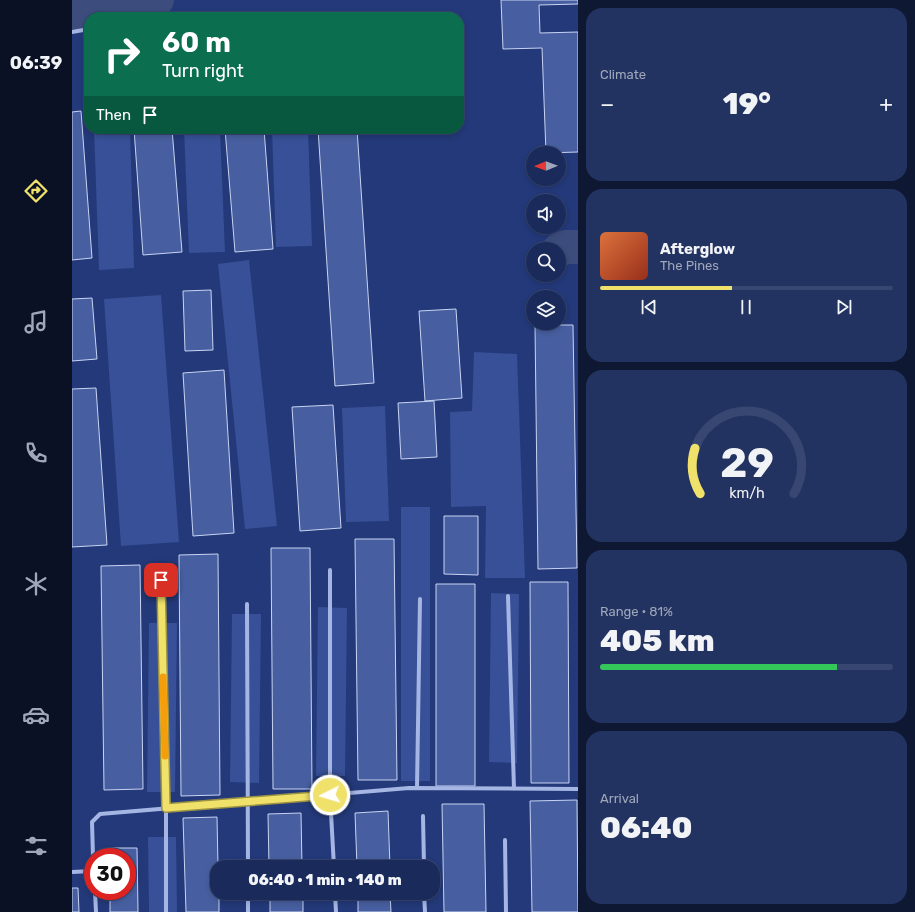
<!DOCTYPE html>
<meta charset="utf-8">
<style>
body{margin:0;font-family:Rubik,sans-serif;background:#233361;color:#f1f3f6;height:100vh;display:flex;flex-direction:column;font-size:15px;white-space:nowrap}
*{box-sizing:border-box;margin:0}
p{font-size:13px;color:#9fa7bb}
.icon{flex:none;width:22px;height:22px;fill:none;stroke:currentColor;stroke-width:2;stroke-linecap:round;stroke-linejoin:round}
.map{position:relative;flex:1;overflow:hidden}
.details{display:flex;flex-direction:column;gap:8px;padding:8px;background:#0e1832;width:337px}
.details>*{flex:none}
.top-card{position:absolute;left:12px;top:12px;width:380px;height:122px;border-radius:16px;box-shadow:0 2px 6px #0003,0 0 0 1px #384771;background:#0b6e4f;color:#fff;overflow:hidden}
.needle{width:26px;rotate:269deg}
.fabs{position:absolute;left:454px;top:146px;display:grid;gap:8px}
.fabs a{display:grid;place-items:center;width:40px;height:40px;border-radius:50%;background:#1a2b5b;box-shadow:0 2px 6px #0003,0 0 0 1px #384771;font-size:20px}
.speed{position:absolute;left:12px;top:848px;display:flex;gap:8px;font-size:20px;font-weight:700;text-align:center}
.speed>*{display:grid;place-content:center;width:52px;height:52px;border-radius:50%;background:#1a2b5b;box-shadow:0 2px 6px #0003,0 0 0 1px #384771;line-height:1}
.speed .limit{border:6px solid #d22;background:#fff;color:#111}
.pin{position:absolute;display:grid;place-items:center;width:34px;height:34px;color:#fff;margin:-17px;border-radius:8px;box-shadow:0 2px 6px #0006}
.me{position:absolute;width:44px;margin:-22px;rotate:265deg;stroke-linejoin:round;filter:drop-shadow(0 0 3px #0008)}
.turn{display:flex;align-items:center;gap:14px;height:84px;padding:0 12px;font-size:18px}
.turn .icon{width:52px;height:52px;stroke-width:2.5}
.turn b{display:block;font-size:28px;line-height:34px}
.then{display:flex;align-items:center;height:38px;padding:0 12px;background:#0003;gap:8px;font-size:15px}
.big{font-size:30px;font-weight:800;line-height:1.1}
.details .card{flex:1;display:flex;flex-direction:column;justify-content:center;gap:6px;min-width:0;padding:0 14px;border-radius:16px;background:#233361}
.details .dial{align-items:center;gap:0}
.dial svg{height:104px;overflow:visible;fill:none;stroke:#384771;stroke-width:7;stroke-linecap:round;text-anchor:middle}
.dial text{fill:#f1f3f6;stroke:none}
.song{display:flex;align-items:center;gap:12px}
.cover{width:48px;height:48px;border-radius:6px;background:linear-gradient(135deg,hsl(20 70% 55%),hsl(10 70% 35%))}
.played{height:4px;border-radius:2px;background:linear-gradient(90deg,#efe169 45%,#384771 45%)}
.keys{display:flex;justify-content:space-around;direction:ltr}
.heat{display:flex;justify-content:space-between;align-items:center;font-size:22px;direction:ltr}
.charge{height:6px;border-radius:3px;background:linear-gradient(90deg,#34c759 81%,#384771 0)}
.trip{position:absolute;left:138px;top:860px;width:230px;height:40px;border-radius:16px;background:#1a2b5b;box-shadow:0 2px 6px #0003,0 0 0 1px #384771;font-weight:800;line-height:40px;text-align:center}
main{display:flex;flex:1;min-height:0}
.menu{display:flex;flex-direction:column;width:72px;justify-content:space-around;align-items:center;background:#0a1124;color:#9fa7bb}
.menu .icon{width:28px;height:28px}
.menu .on{color:#efe169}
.menu b{font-size:18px;color:#f1f3f6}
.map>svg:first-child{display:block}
.green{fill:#375097}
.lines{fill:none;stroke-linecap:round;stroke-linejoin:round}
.river{stroke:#3c4d7d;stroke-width:34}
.building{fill:#475fa0;stroke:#c8d4f3}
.minor{stroke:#a5b6e4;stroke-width:4}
.route-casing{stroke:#9b9244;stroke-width:10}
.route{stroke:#efe169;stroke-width:7}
.slow{stroke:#f59e0b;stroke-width:7}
</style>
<main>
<nav class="menu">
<b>06:39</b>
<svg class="icon on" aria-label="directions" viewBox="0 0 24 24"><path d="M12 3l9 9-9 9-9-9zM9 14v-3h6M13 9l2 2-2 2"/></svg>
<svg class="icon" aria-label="music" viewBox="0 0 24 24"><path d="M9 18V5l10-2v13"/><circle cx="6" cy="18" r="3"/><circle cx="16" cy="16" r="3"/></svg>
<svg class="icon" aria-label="phone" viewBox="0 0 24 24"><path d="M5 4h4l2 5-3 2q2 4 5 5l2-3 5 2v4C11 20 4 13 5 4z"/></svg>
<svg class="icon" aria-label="climate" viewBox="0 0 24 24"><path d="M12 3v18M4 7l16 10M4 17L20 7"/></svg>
<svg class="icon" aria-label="car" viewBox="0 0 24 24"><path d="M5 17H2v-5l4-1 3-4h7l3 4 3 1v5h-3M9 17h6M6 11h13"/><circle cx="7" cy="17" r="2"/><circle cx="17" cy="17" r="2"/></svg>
<svg class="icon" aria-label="filters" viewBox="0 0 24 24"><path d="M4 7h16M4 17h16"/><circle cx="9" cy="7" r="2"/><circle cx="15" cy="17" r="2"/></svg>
</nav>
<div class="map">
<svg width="506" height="912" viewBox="0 0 506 912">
<rect width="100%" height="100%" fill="#233979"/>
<!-- green -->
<path class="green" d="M22 129H58L62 268 27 270Z
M112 129H148L153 252 117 253Z
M200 129H236L240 246 204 247Z
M177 260 205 526 173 529 146 264Z
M89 295 107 542 49 546 32 299Z
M402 352 445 354 453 578H413L414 506 379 507 378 412 400 411Z
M313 406 317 521 274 522 270 408Z
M329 507H358V781H329Z
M419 593 447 594 445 763 417 762Z
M246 607 275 608 273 776H244Z
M160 614H189L187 783 158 782Z
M77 623H105L103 792H75Z
M76 837H104L105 912H77Z"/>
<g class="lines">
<!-- river -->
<path class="river" d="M0 16 85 0
M487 250 493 247H506"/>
</g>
<!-- building -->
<path class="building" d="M429 0H506V4L467 5 468 33 506 32V152L474 153 470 48 431 49Z
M9 111 20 258 0 260V112Z
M62 129H100L110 252 71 255Z
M153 129H192L201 249 163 252Z
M246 129H285L302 383 263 386Z
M139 290 141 350 113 351 111 291Z
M20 298 25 359 0 361V299Z
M384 309 390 398 353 401 347 311Z
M463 325H501L505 568 466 569Z
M152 370 162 533 121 536 111 373Z
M24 388 35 545 0 547V389Z
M362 401 365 457 329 459 326 403Z
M261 405 269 528 228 531 220 407Z
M372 516H406V575L372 574Z
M283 539H322L325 780H286Z
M199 548H238L240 789H201Z
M146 554 148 795 109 796 107 555Z
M68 565 71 789 32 790 29 566Z
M458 582H496L497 783H459Z
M364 584H403V786H364Z
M505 800 506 912H460L458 801Z
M370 804H412L414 912H372Z
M316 811 318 867H285L283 813Z
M229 813 230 867H197L196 814Z
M145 817 146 867 145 893H147V912H114L111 818Z
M37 848H65L66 912H38V891H55V857H37Z
M0 888H6L7 912H0Z
M198 893H231V912H198Z
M286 893H318L319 912H286Z"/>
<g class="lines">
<!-- minor -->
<path class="minor" d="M0 32 17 29
M258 570V795L262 867
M89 580 94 808V912
M436 596 442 789
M175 604 176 867
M345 788 348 599
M351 816 352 867
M433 840 434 912
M21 857 20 822 28 814 337 788 506 789
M0 872 21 871
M23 891 24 912
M176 893V912
M263 893 264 912
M352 893 353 912"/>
</g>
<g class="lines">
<!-- route casing -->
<g class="route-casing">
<path id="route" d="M89 580 94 808 258 795"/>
</g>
<!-- route -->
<use href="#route" class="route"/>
<!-- slow -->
<path class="slow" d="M91 677 93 756"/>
</g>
</svg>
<div class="fabs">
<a><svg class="needle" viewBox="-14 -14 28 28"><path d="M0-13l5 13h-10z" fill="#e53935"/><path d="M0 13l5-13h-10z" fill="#9fa7bb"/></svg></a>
<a><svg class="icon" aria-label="sound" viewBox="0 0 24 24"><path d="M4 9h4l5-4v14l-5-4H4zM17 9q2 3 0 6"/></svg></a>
<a><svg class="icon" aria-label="search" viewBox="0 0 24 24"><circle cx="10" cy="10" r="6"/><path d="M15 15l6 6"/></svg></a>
<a><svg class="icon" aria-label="layers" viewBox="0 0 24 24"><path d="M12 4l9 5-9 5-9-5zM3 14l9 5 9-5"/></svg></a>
</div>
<div class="speed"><div class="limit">30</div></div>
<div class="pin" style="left:89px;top:580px;background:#d93025"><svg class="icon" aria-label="arrive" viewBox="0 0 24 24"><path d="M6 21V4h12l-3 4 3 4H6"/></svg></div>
<svg class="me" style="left:258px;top:795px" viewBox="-20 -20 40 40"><circle r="17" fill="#efe169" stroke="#fff" stroke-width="3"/><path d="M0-11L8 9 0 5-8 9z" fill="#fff"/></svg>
<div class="trip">06:40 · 1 min · 140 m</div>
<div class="top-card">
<div class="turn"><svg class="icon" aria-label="right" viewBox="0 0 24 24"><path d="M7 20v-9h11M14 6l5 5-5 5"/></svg><div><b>60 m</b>Turn right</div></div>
<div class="then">Then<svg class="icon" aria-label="arrive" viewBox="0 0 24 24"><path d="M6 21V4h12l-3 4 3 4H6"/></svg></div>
</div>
</div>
<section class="details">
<div class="card"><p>Climate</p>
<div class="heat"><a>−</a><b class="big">19°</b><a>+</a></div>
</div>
<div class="card">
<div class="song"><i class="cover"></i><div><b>Afterglow</b><p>The Pines</p></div></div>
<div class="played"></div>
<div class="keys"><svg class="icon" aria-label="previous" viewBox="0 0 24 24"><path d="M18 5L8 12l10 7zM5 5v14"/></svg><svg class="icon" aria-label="pause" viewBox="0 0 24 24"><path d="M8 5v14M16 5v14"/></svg><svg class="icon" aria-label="next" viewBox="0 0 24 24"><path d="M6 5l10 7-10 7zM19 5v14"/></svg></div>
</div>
<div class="card dial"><svg viewBox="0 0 100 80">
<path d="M14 69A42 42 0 1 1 86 69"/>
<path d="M14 69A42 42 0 0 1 10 34" stroke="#efe169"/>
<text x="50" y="56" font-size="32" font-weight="700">29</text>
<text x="50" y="72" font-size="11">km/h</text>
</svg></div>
<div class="card"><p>Range · 81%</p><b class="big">405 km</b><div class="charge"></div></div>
<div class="card"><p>Arrival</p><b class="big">06:40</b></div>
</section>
</main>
